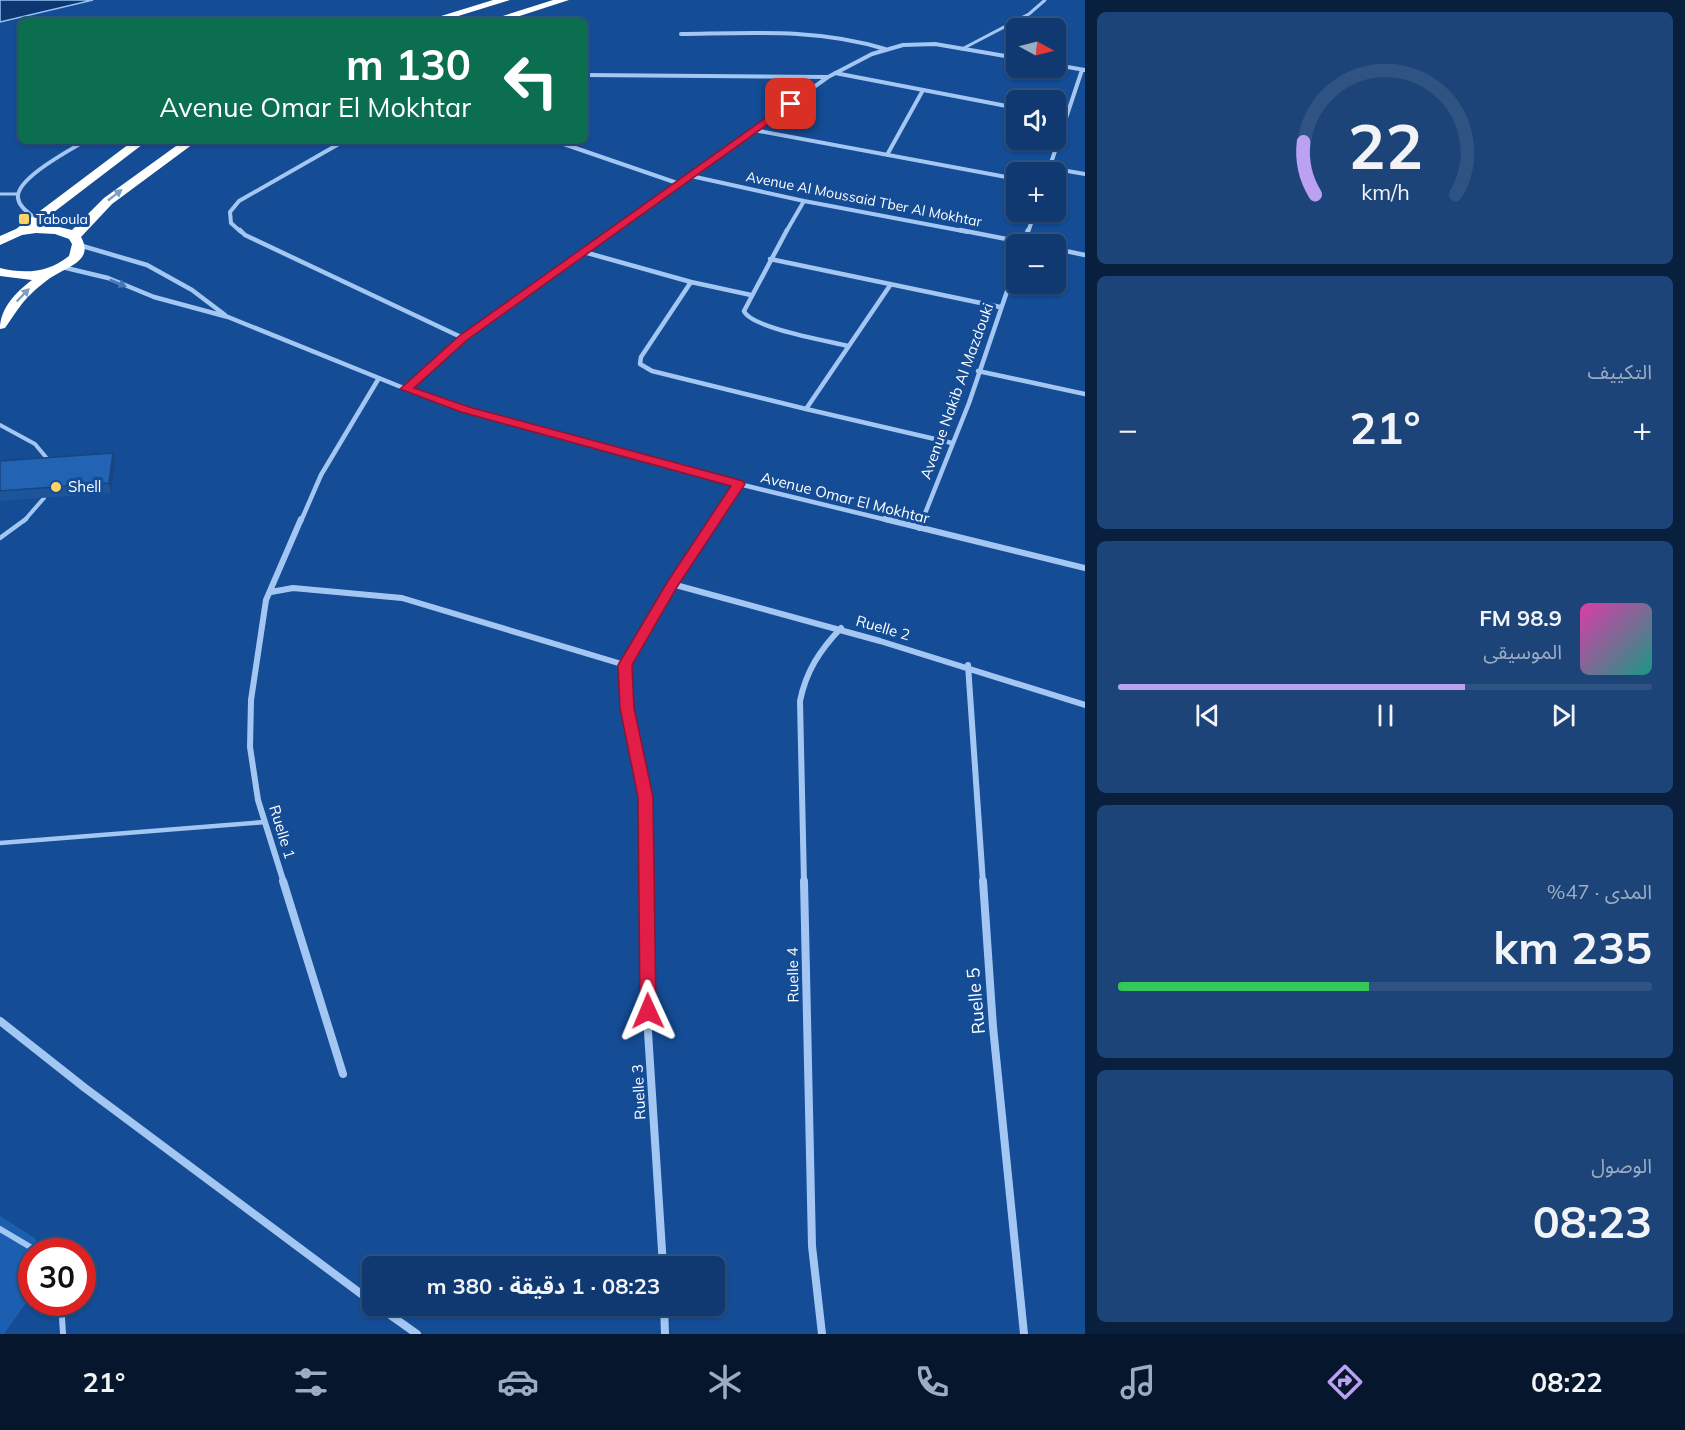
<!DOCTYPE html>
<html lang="ar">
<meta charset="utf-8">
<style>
body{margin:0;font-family:Mulish,"Noto Sans Arabic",sans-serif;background:#1d4478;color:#f1f3f6;direction:rtl;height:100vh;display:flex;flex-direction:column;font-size:22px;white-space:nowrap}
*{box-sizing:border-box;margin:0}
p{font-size:20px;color:#9bacc3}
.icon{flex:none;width:33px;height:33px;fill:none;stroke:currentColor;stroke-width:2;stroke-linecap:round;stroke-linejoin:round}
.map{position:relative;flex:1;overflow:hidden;direction:ltr}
.drawer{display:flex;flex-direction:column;gap:12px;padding:12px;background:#081f3e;width:600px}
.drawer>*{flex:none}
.guide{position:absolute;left:18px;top:18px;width:570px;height:126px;border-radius:9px;box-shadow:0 2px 4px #0004,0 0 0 2px #2f5383;direction:rtl;background:#0b6e4f;color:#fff;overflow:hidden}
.needle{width:39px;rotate:97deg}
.controls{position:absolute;left:1006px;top:18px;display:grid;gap:12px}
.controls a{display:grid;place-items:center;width:60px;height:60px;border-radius:9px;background:#0f3970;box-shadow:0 2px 4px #0004,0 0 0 2px #2f5383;font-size:30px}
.speed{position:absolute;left:18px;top:1238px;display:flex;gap:12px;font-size:30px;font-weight:700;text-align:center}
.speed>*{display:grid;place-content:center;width:78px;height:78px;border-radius:50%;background:#0f3970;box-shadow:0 2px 4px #0004,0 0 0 2px #2f5383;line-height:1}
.speed .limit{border:9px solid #d22;background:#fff;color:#111}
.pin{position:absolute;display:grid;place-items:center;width:51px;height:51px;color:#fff;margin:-26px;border-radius:12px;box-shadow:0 3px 9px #0006}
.me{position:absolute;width:66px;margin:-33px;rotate:359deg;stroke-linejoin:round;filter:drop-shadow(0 0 4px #0008)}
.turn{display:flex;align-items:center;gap:21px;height:126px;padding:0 18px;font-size:27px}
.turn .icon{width:78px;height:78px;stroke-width:2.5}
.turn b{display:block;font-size:42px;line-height:51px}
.big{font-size:45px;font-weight:700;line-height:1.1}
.drawer .tile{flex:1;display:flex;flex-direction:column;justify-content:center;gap:9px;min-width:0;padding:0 21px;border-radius:9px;background:#1d4478}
.drawer .dial{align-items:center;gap:0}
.dial svg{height:156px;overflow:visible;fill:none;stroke:#2f5383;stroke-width:7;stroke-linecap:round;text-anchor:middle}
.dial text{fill:#f1f3f6;stroke:none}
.song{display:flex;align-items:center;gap:18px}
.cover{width:72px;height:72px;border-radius:9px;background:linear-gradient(135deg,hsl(320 70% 55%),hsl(170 70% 35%))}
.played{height:6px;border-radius:3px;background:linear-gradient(90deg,#bca0f2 65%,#2f5383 65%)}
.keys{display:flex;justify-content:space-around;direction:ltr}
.heat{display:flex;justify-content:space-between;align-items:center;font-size:33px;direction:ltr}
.charge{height:9px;border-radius:4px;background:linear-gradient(90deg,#34c759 47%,#2f5383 0)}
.trip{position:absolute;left:362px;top:1256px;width:363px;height:60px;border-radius:9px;background:#0f3970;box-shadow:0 2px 4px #0004,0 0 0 2px #2f5383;font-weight:700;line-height:60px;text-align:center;direction:rtl}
.dock{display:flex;height:96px;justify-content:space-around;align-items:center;background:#06172d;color:#9bacc3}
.dock .icon{width:42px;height:42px}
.dock .current{color:#bca0f2}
.dock b{font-size:27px;color:#f1f3f6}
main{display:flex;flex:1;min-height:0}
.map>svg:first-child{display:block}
.green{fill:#1c5eaf}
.water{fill:#0c3771;stroke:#95c2f5;stroke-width:1.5}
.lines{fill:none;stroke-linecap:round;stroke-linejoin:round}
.lane-far3{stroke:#a3c7f2;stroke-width:3}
.lane-far2{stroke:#a3c7f2;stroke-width:4}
.lane-far1{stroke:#a3c7f2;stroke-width:4.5}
.lane{stroke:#a3c7f2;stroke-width:6}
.street-far3{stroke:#a3c7f2;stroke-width:4}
.street-far2{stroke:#a3c7f2;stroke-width:4.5}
.street-far1{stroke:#a3c7f2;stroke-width:6}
.street{stroke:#a3c7f2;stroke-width:8}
.highway{fill:#fff;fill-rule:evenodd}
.wall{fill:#1d559b}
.shaded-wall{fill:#18457e}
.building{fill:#2263b4;stroke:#18457e;stroke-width:1.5}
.oneway{fill:#7e9dc5}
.oneway2{fill:#4677b6}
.route{fill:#e11d48;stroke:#92132f;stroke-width:1.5}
.poi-dot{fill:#ffd264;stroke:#144c95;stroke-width:2}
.labels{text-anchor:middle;stroke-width:6;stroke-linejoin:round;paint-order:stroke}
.far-street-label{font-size:14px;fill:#fff;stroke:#144c95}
.far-poi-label{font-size:14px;fill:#fff;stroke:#144c95;text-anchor:start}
.street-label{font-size:15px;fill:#fff;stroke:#144c95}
.poi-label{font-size:15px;fill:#fff;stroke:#144c95;text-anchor:start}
.near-street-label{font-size:18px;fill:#fff;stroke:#144c95}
</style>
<main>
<section class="drawer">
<div class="tile dial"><svg viewBox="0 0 100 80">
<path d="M14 69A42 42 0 1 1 86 69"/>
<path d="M14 69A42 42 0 0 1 8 42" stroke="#bca0f2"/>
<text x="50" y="56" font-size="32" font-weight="700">22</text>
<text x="50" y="72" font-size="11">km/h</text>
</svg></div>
<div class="tile"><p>التكييف</p>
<div class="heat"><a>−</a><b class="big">21°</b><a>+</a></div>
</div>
<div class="tile">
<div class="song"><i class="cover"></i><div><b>98.9 FM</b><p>الموسيقى</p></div></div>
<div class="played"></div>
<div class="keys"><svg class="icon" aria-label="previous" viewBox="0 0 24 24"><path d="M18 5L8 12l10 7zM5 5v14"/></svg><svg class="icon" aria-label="pause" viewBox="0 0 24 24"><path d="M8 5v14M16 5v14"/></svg><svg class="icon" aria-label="next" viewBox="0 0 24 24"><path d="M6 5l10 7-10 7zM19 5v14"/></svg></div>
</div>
<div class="tile"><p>المدى · 47%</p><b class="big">235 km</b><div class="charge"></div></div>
<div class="tile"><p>الوصول</p><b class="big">08:23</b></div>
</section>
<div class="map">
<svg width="1085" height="1334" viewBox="0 0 1085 1334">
<rect width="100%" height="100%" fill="#144c95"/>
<!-- green -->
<path class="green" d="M0 1216 35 1238 39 1251H32L31 1296 4 1334H0Z"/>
<!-- water -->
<path class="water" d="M0 0H93L0 22Z"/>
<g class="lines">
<!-- lane-far3 -->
<path class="lane-far3" d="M962 49 1029 14 1045 0
M0 194H18"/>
<!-- lane-far2 -->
<path class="lane-far2" d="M0 425 35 444 50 462
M24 521 44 498"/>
<!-- lane-far1 -->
<path class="lane-far1" d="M0 538 26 519
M0 843 265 822"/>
<!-- lane -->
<path class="lane" d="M0 1229 37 1251
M61 1302 63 1334"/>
<!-- street-far3 -->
<path class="street-far3" d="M681 34C750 33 818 28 885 49
M1056 65 1085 70
M835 73 1017 108
M585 75 827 77
M1056 115 1066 117
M754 130 1017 179
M555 141 680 184
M887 155 923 90
M1050 168 1085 174
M1048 172 1082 70
M691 176 804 201 968 232
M36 219C29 213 19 207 18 198 15 179 70 150 85 141
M241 232 231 223 230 212 239 201 344 141
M611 232 828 77 872 54 903 45 935 44 1017 58
M786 232 804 201
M1028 232 1035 212"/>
<!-- street-far2 -->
<path class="street-far2" d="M240 230 245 235 463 338
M787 230 744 311C751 328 828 341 848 346
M960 230 1032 244
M1023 244 1028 230
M79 245 147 265 192 290 225 315
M1056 249 1085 255
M584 252 691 282 751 295
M770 259 1000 307
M62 267 108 278 154 297 228 317 406 389 465 409 739 484 891 521
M691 282 641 357 640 364 652 371 806 409
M891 284 806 409 952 443
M978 371 1085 394
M406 389 463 338 614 230
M301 521 321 475 379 378
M714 521 739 484
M922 521 969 403 1017 262"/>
<!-- street-far1 -->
<path class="street-far1" d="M885 519 1085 568
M919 528 922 519
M672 584 880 641 1085 705
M271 592 293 588 402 598 625 665
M968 665 983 883
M284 883 258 800 250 747 251 700 266 600 301 519
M647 883 646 797 627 708 625 665 672 584 715 519
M804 883 800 701C806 671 820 650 841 628"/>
<!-- street -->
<path class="street" d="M283 881 343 1074
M647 881 648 1032 663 1266
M804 881 812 1246 822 1334
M983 881 993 1027 1024 1334
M0 1021 85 1088 372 1302
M376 1305 417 1334
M664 1305 665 1334"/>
<!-- highway -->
<path class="highway" d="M493 0H510L442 21H425Z
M553 0H569L504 21H487Z
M133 141H147L37 225 55 226 72 230 104 198 183 141H197L112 204 81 237C93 258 73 265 57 274 49 278 38 287 31 294 21 303 13 317 5 328L0 329C0 308 16 292 32 280L0 276V268C25 274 48 273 69 256L72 244 69 239 55 234 36 233 22 235 0 245V236L16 229Z"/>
</g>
<!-- wall -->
<path class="wall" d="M0 461 115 463 111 493 0 501Z"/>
<!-- shaded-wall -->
<path class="shaded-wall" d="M113 453 115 463 111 493 109 483Z"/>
<!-- building -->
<path class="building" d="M113 453 109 483 0 491V461Z"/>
<!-- one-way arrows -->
<defs><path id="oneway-solid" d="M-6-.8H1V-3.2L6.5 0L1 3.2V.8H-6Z" transform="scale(1.5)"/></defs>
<g class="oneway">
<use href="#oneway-solid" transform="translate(115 195) rotate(-38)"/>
<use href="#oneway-solid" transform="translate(23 295) rotate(-46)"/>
</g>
<use class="oneway2" href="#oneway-solid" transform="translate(118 283) rotate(23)"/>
<!-- route -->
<path class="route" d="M788 102 796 104 467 340 414 388 469 407 743 481 745 484 677 587 632 665 634 708 653 797 656 1011 654 1016 648 1018 642 1016 640 1011 638 797 620 708 618 665 668 581 731 486 461 412 400 389 459 336Z"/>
<!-- markers -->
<g class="poi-dot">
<rect x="18" y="213" width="12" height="12" rx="3"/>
<circle cx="56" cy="487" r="6"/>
</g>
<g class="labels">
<!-- far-street labels -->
<g class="far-street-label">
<text transform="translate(864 199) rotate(11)" y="5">Avenue Al Moussaid Tber Al Mokhtar</text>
</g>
<!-- far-poi labels -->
<g class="far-poi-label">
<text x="36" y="224">Taboula</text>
</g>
<!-- street labels -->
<g class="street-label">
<text transform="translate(957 391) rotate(-70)" y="5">Avenue Nakib Al Mazdouki</text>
<text transform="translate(845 498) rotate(14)" y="5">Avenue Omar El Mokhtar</text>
<text transform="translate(883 628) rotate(16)" y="5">Ruelle 2</text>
<text transform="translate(282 832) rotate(73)" y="5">Ruelle 1</text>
<text transform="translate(793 975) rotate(-91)" y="5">Ruelle 4</text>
<text transform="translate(639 1092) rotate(-93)" y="5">Ruelle 3</text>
</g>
<!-- poi labels -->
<g class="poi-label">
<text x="68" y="492">Shell</text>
</g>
<!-- near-street labels -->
<g class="near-street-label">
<text transform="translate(976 1001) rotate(-95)" y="6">Ruelle 5</text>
</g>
</g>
</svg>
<div class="controls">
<a><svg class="needle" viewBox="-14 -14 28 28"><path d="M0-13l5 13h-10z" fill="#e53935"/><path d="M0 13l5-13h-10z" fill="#9bacc3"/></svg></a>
<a><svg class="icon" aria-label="sound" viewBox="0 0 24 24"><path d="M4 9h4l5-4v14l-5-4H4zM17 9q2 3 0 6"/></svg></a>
<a>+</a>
<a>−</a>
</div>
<div class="speed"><div class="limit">30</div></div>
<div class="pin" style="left:791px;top:104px;background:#d93025"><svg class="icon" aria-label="arrive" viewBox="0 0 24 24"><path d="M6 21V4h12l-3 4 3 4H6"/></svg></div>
<svg class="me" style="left:648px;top:1011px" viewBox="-20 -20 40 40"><path d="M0-17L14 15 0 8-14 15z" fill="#e11d48" stroke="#fff" stroke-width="4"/></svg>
<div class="trip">08:23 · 1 دقيقة · 380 m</div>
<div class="guide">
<div class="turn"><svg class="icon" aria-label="left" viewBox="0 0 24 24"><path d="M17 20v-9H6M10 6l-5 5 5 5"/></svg><div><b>130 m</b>Avenue Omar El Mokhtar</div></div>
</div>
</div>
</main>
<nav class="dock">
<b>08:22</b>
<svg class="icon current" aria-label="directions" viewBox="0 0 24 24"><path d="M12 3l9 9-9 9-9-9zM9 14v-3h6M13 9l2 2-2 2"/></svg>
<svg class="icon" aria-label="music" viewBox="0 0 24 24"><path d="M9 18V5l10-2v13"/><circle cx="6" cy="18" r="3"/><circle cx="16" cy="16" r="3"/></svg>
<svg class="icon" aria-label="phone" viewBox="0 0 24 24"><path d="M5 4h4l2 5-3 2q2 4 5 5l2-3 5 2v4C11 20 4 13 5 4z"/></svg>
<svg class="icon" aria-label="climate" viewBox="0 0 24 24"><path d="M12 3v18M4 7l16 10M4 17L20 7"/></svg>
<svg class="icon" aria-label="car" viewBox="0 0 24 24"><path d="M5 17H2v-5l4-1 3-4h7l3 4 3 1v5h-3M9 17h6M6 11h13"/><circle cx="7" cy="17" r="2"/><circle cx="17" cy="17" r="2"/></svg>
<svg class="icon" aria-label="filters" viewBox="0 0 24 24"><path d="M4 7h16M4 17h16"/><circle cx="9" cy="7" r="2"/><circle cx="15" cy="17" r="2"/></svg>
<b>21°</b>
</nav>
